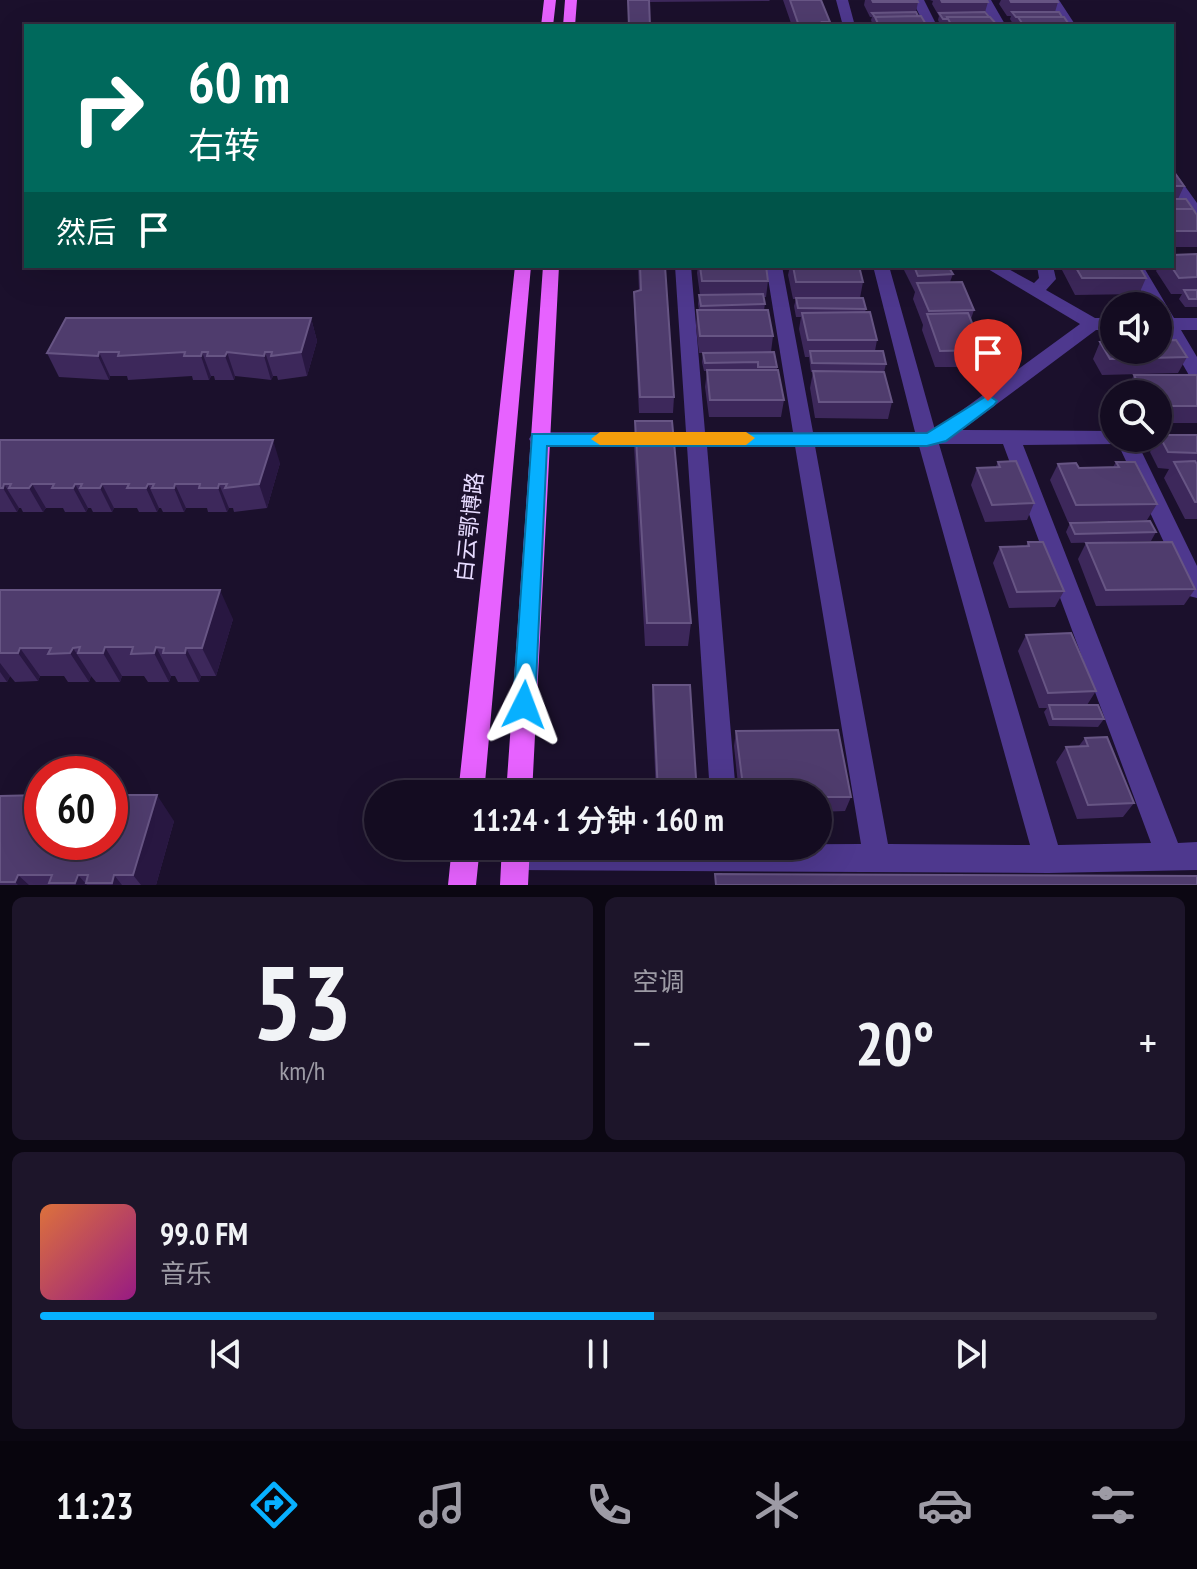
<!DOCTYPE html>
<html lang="zh">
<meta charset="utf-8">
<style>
body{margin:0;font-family:"PT Sans Narrow","Noto Sans SC",sans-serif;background:#1d152a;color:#f1f3f6;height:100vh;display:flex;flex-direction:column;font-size:30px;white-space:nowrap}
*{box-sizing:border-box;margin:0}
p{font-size:26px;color:#9d9ba5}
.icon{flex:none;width:44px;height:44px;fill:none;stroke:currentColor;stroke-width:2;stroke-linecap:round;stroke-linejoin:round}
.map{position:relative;height:885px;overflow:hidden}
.panel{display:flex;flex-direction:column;gap:12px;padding:12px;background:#0b0712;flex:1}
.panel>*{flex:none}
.hud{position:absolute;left:24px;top:24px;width:1150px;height:244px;border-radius:0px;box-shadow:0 8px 32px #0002,0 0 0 2px #332c3f;background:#00695c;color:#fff;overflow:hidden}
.tools{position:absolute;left:1100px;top:292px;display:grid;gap:16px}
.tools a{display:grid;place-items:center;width:72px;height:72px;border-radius:50%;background:#140c21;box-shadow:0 8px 32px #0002,0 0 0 2px #332c3f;font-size:40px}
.speed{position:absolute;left:24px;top:756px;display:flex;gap:16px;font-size:40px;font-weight:700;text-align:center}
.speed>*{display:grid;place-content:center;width:104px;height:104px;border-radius:50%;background:#140c21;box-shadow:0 8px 32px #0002,0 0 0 2px #332c3f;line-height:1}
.speed .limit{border:12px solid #d22;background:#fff;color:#111}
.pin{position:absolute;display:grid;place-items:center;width:68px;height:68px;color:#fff;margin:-82px -34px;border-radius:50% 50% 50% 0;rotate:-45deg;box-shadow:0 0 8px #0007}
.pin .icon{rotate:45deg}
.me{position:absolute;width:88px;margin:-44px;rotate:3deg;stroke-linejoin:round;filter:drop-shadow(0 0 6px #0008)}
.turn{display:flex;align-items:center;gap:28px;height:168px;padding:0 32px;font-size:36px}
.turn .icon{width:104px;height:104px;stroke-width:2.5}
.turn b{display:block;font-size:56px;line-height:68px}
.then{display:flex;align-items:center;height:76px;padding:0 32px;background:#0003;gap:16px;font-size:30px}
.big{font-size:60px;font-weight:600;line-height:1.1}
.panel .widget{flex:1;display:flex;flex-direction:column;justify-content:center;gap:12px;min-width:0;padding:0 28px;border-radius:12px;background:#1d152a}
.panel .dial{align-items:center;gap:0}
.dial b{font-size:104px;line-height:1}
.song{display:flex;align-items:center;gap:24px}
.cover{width:96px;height:96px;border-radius:12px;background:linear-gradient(135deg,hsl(20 70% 55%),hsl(310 70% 35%))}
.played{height:8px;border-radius:4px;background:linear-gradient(90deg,#07b0ff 55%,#332c3f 55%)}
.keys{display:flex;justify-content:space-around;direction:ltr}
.heat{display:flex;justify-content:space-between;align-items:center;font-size:44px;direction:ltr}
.panel .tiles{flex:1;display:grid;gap:12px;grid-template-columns:1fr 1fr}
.widget:last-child{grid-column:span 2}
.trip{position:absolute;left:364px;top:780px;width:468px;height:80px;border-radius:40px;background:#140c21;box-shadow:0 8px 32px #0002,0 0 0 2px #332c3f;font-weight:600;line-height:80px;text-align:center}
.menu{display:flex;height:128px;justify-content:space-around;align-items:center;background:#08050d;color:#9d9ba5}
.menu .icon{width:56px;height:56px}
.menu .on{color:#07b0ff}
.menu b{font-size:36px;color:#f1f3f6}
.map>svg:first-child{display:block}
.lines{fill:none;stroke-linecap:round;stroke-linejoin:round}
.minor{fill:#4e388e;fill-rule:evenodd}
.major{fill:#e762ff;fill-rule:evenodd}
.wall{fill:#3d285b}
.shaded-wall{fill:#281741}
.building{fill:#4f3c6d;stroke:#675584;stroke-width:2}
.route{fill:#07b0ff;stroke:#0572a6;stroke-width:2}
.slow{fill:#f59e0b}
.labels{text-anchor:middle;stroke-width:8;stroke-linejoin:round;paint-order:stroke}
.street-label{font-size:22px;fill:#e7dbff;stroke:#1b102c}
</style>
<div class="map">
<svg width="1197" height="885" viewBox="0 0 1197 885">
<rect width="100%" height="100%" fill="#1b102c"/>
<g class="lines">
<!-- minor -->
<path class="minor" d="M836 0H848L855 26H843Z
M912 0H924L937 26H925Z
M979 0H991L1006 26H994Z
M1047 0H1059L1076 26H1064Z
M1172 173 1177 175 1197 203V219L1191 217 1172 189Z
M675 266H691L705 432H793L766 266H782L813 432H915L873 266H889L935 430 1080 324 983 266H1003L1034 283 1039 278 1037 266H1053L1056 279 1046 290 1095 318H1114V330H1096L962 430 1114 431V438H1135L1197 566V598L1189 596 1118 444 1023 445 1178 843 1197 842V870L1048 873 515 870 505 866 501 856 506 846 861 844 795 446H707L736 794H710L687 446H539L532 444 529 439 532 434 539 432H686ZM939 444H1003L1151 843 1058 845ZM815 446H919L1030 845 888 844Z
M1127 266H1143L1174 318H1197V330H1181L1197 357V379L1190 377 1163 330H1158V306H1149Z"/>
<!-- major -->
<path class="major" d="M544 0H556L553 26H541Z
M565 0H577L575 26H563Z
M515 266H531L484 794H458Z
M543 266H559L532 794H506Z
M452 846H480L476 885H448Z
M502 846H530L528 885H500Z"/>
</g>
<!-- wall -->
<path class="wall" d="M628 0H770L769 1 650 2Z
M783 0H821L830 22 829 26H792Z
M865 0H917L918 2 916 12 927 26H873L871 20 872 17H870L864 5Z
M930 0H987L988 2 985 12 998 26H941L938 20 939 16 932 4 933 1Z
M1001 0H1057L1058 2 1055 12 1070 26H1016V24H1013L1010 19 1011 16H1007L999 4Z
M1172 169 1184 186 1178 199 1197 215V247H1172Z
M1197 254V307H1185L1179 299 1182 294H1171L1156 271 1159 266H1172Z
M638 266H665L674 397 673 413H639L634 308V292L639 291Z
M698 266H766L768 281 766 297H763L765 304 764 310 773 336 771 352 777 367V370L784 400 781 417H709L705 387 707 371H704L702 362 703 353H711H699L696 327 697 310H699L698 304 699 295H700L697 273Z
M790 266H859L863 282 860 298 866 309 865 312 877 340 875 351 886 364 884 372 892 402 888 419 815 418 810 388 813 372H811L809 357H805L799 329 801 317H796L794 306 796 299H793L788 275Z
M903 266H948L953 274 950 282 974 310 971 319 983 350 978 367H935L922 330 923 325 913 299 915 292 903 268Z
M1064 266H1139L1146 278 1139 294 1075 295 1062 270Z
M311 318 317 341 307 376 278 380 277 376H273L271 380 235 376 234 380H215L214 376H211L209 380H193L192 376 128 380 127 376H110L109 380 59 377 47 353Z
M1100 342 1187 357 1178 373 1102 375 1093 359Z
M1134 375H1197V423H1158V394H1126L1125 392Z
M635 421 691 623 688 646H645L634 445Z
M1159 435H1197V519H1185L1164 478 1169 469 1158 468 1150 452Z
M0 440 280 463 267 508 234 512 233 508H229L227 512H208L207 508H186L184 512H163L161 508H159L157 512H139L137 508H114L112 512H93L91 508H88L86 512H65L63 508H46L43 512H23L21 508H19L17 512H0Z
M998 462 1034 503 1027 520 985 522 971 485 977 468H995Z
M1116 462 1157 504 1147 520 1068 522 1050 480 1058 464 1079 468 1113 467Z
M1070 523 1156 532 1151 541 1071 543 1066 532Z
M1028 542 1064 591 1055 607 1009 608 993 563 1000 547 1026 546Z
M1086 543 1195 589 1184 605 1096 606 1078 559Z
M0 590 233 619 216 676H201L199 682H178L175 676H171L169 682H148L144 676H122L120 682H96L91 676 89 682H68L64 676H40L38 681 15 682 10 676 7 682H0Z
M1026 635 1096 691 1087 705 1104 719 1098 727 1049 726 1044 712 1047 708H1039L1018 651Z
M653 685 697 794H656L652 700Z
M736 731 851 797 845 811 818 812V794H739L734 746Z
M1085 738 1134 803 1123 817 1077 819 1056 762 1066 747H1078Z
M0 796 174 821 156 885H0Z"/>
<!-- shaded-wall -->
<path class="shaded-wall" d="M311 318 317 341 307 376 301 352Z
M99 352 110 376 109 380 98 356Z
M202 352 211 376 209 380 201 356Z
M227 352 235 376 234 380 225 356Z
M265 352 273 376 271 380 264 356Z
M273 440 280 463 267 508 259 484Z
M4 484 19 508 17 512 3 488Z
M32 484 46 508 43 512 29 488Z
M75 484 88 508 86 512 73 488Z
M102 484 114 508 112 512 100 488Z
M148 484 159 508 157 512 146 488Z
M175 484 186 508 184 512 174 488Z
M219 484 229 508 227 512 218 488Z
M220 590 233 619 216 676 202 648Z
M105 647 122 676 120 682 103 653Z
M156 647 171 676 169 682 154 653Z
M20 648 40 676 38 681 18 653Z
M73 648 91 676 89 682 70 653Z
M186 648 201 676 199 682 185 653Z
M0 663 10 676 7 682 0 672Z
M157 795 174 821 156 885H141L133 875Z
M18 875 29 885H18L15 882Z
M78 875 87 885H76L75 883Z
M114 875 122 885H113L112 883Z"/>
<!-- building -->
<path class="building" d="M628 0H649L650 26H629Z
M790 0H821L830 22H822L824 26H793L792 23H798Z
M872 0H917L918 2H873Z
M941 0H987L988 2H942Z
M1010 0H1057L1058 2H1011Z
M916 12 918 16 875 17 876 18 872 13Z
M985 12 989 17H947V19H943L939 13Z
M1012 12H1059L1062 17H1016Z
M921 16 927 26H879L875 17Z
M947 17H990L998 26H952Z
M1018 17H1064L1070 26H1024Z
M1172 169 1184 186H1172Z
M1172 199H1186L1193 209H1172Z
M1172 209H1193L1197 215V231H1172Z
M1197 254V277L1179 278 1171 266 1172 255Z
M640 266H665L674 397H640L634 292 641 290Z
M700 266H766L768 281H702Z
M793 266H859L863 282H796Z
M914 266H948L953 274 918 276Z
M1075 266H1139L1146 278H1082Z
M962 282 974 310 929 311 917 283Z
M1184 290H1197V299H1189Z
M763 294 765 304 701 306 699 295Z
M796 298H863L866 309 798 308Z
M697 310H768L773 336H700Z
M870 312 877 340H808L802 313Z
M968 313 983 350 940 351 927 314Z
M66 318H311L301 352 271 356 272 352H265L264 356 227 352 225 356H207L208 352H202L201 356H184L185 352 118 356 119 352H99L98 356 47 353Z
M1176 340 1187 357 1110 359 1100 342H1114V350H1158V341Z
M810 351H883L886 364 812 363Z
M774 352 777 367H758V362L705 363 703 353Z
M707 370H778L784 400H710Z
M813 371 884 372 892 402H819Z
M1134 375H1197V406H1158V394H1143Z
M635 421H672L691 623H647Z
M1159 435H1197V453L1168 452Z
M0 440H273L259 484 225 488 227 484H219L218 488H199L200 484H175L174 488H152L154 484H148L146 488H127L129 484H102L100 488H80L82 484H75L73 488H52L54 484H32L29 488H9L11 484H4L3 488H0Z
M1016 461 1034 503 992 505 977 468 1000 467 998 462Z
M1195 461 1197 464V502H1195L1174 462Z
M1116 462H1135L1157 504 1076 505 1058 464 1076 463 1079 468 1119 467Z
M1150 521 1156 532 1075 534 1070 523Z
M1028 542H1043L1064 591 1017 592 1000 547 1029 546Z
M1172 542 1195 589 1106 590 1086 543Z
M0 590H220L202 648H186L185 653H163L164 648 156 647 154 653 131 654 133 647H105L103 653H78L80 647 73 648 70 653 48 654 51 648H20L18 653H0Z
M1071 633 1096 691 1048 693 1026 635Z
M653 685H690L697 794H658Z
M1049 705H1098L1104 719H1053Z
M838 730 851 797H818V794H744L736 731Z
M1107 737 1134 803 1088 805 1066 747 1088 746 1085 738Z
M42 795V842H110V795H157L133 875H114L112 883H86L88 875H78L75 883H49L52 875H18L15 882H0V796Z
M715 874 1197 876V885H716Z"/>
<!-- route -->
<path class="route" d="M988 395 997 401 994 405 946 441 927 446H547L535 705 532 712 524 715 516 712 513 705 532 434 927 433Z"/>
<!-- slow -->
<path class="slow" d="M600 432H746L755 438 746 445H600L591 439Z"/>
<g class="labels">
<!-- street labels -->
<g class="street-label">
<text transform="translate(469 527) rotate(-84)" y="8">白云鄂博路</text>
</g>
</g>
</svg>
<div class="tools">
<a><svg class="icon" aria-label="sound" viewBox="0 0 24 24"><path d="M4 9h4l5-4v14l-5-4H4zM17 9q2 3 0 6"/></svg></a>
<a><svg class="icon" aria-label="search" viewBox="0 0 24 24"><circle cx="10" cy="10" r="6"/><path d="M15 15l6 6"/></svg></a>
</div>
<div class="speed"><div class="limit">60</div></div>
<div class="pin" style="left:988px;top:401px;background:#d93025"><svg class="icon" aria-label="arrive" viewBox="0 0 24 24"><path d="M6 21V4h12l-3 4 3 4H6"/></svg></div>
<svg class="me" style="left:524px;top:705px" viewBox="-20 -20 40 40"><path d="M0-17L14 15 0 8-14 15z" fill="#07b0ff" stroke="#fff" stroke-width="4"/></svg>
<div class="trip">11:24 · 1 分钟 · 160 m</div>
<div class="hud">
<div class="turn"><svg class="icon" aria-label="right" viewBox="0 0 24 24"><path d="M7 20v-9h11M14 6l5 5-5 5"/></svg><div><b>60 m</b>右转</div></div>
<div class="then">然后<svg class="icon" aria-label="arrive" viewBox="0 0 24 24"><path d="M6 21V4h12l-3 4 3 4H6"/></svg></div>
</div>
</div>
<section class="panel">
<div class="tiles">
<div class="widget dial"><b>53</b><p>km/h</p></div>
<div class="widget"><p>空调</p>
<div class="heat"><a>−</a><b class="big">20°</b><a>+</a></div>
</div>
<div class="widget">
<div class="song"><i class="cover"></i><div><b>99.0 FM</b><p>音乐</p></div></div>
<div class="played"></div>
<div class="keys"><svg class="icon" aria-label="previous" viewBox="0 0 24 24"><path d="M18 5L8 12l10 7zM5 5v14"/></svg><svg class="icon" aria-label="pause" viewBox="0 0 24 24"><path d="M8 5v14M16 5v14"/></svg><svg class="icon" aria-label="next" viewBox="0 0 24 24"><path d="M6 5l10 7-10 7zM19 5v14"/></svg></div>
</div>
</div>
</section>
<nav class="menu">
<b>11:23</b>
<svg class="icon on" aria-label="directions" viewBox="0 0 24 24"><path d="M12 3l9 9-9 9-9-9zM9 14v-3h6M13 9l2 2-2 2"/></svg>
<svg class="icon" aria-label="music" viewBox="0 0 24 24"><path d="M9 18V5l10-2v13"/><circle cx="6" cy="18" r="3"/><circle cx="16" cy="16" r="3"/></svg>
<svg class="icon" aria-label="phone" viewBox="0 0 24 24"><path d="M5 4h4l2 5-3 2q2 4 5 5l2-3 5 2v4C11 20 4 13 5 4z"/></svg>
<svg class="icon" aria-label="climate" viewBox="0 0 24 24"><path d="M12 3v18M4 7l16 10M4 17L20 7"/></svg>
<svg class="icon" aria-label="car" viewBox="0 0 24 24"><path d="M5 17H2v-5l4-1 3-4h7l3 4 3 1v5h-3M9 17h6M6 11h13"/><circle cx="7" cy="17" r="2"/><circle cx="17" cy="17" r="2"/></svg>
<svg class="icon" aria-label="filters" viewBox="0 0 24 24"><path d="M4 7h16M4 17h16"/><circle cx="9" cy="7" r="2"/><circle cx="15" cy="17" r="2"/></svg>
</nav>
